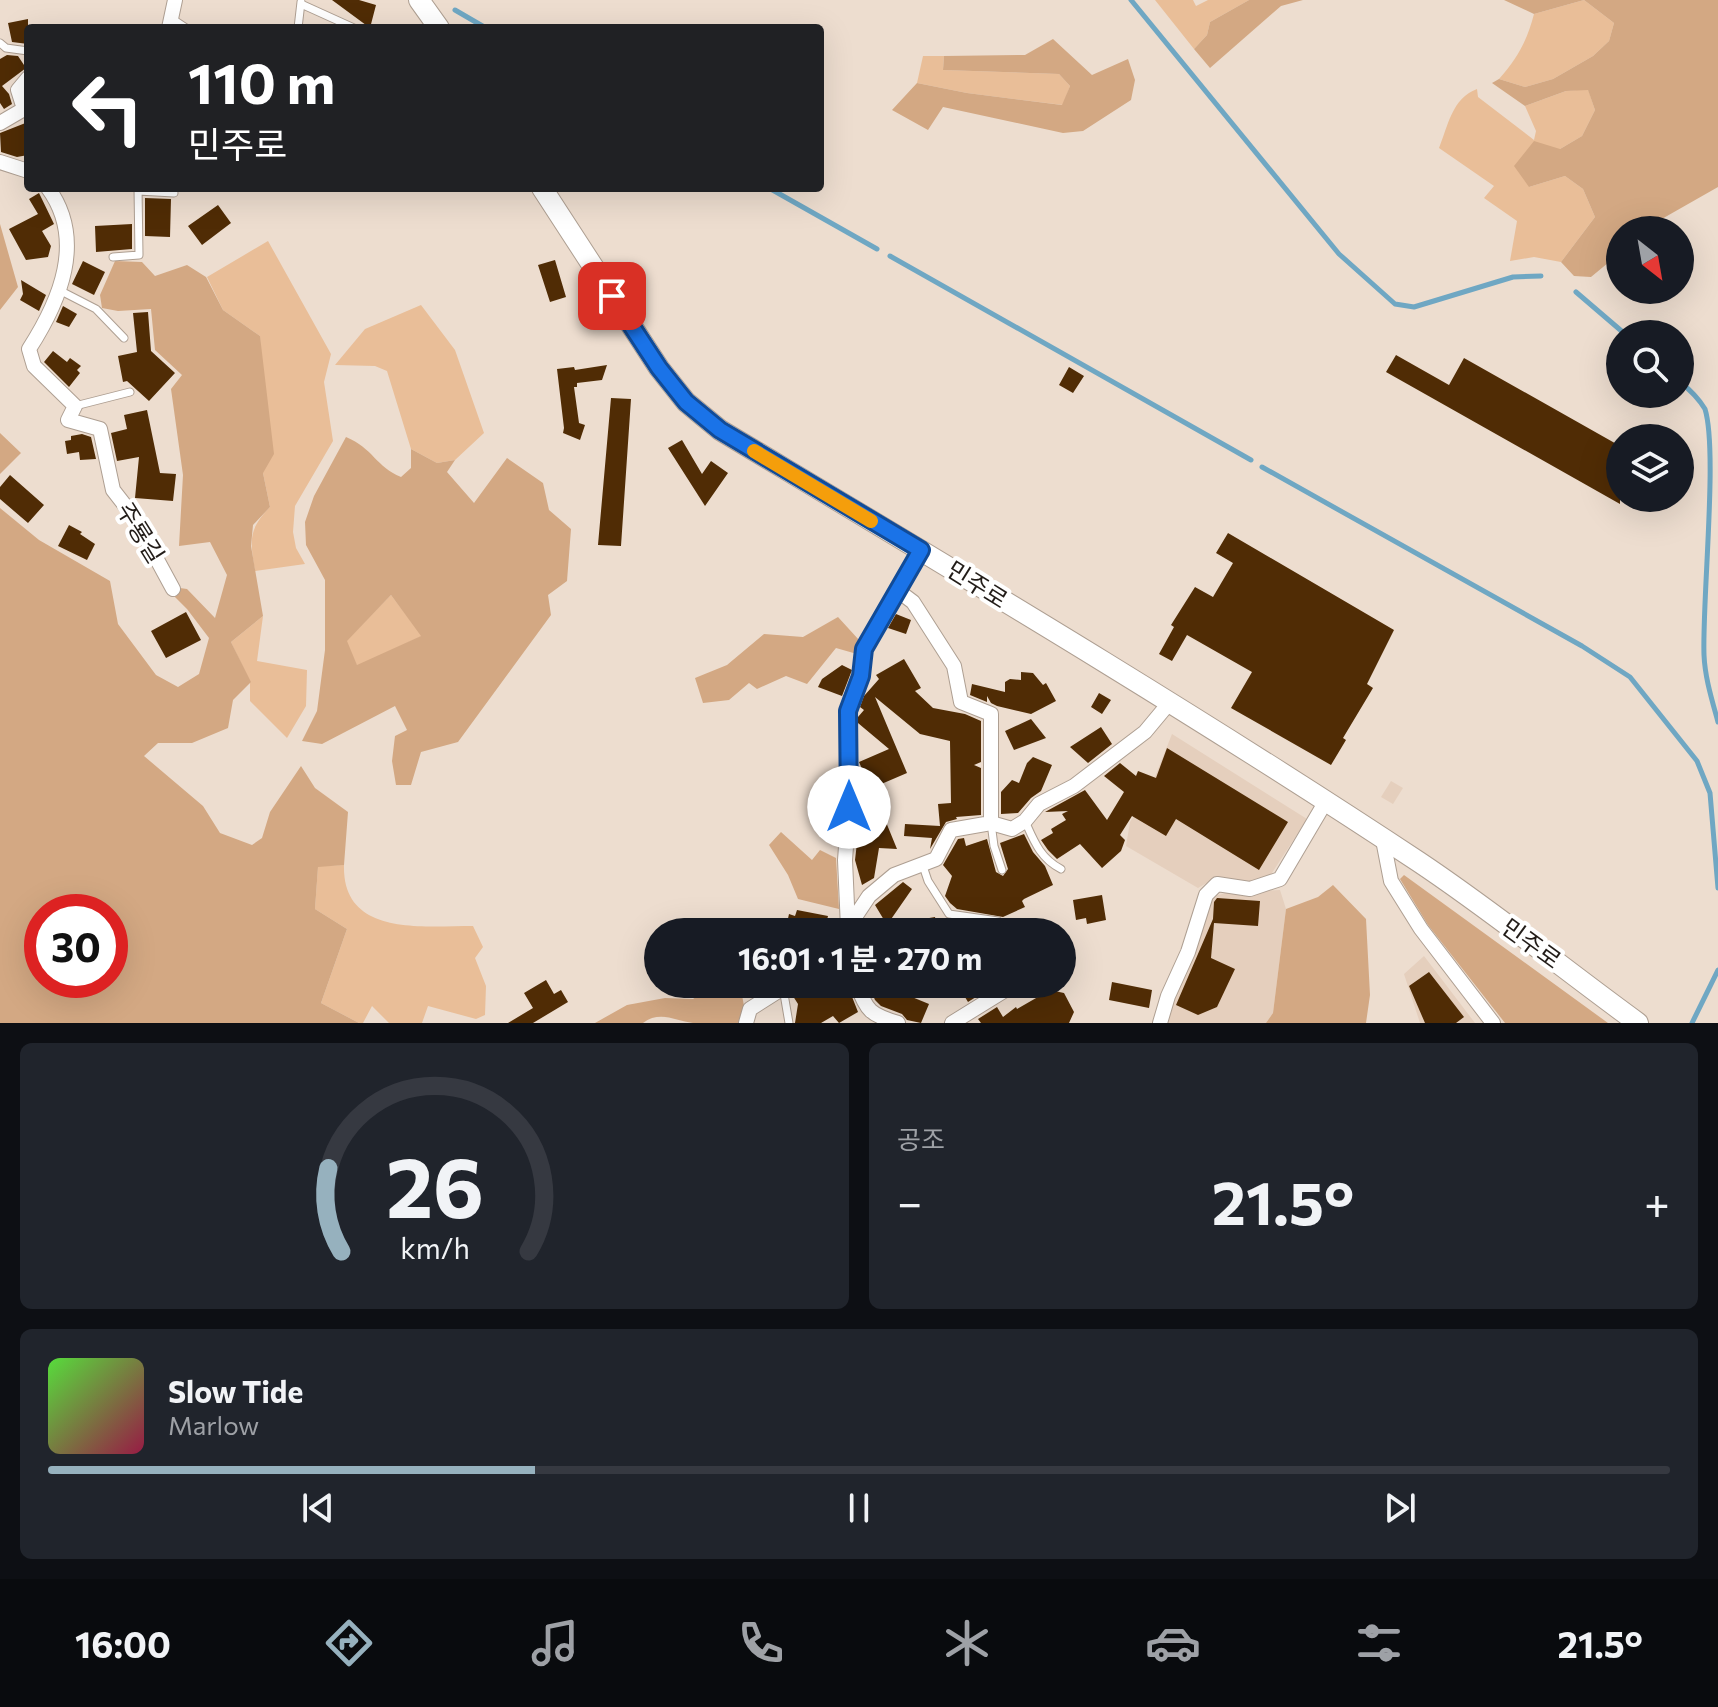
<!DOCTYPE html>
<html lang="ko">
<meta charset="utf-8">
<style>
body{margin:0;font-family:Commissioner,"Noto Sans KR",sans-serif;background:#20242c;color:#f1f3f6;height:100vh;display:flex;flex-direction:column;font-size:30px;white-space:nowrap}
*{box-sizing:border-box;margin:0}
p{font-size:26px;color:#9ea1a6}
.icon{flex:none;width:44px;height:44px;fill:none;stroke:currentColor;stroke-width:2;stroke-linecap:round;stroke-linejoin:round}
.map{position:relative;height:1023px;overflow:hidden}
.details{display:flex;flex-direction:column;gap:20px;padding:20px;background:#0d0f14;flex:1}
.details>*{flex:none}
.guide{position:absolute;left:24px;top:24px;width:800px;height:168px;border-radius:8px;box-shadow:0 8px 32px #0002;background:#202124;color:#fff;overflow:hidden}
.needle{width:52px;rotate:149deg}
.buttons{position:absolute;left:1606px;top:216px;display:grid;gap:16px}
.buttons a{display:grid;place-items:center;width:88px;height:88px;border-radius:50%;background:#171b24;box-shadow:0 8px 32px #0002;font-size:40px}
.speed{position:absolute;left:24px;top:894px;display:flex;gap:16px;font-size:40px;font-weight:700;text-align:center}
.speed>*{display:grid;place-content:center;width:104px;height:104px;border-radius:50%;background:#171b24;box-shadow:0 8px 32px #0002;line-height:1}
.speed .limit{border:12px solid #d22;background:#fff;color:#111}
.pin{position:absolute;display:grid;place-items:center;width:68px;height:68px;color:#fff;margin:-34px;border-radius:16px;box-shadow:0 4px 12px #0006}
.me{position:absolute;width:88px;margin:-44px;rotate:0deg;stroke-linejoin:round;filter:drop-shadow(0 0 6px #0008)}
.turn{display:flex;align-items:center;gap:28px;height:168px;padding:0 32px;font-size:36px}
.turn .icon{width:104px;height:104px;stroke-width:2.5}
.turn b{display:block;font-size:56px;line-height:68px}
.big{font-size:60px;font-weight:700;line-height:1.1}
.details .widget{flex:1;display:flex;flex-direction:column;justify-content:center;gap:12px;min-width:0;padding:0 28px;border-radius:12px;background:#20242c}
.details .dial{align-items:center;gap:0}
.dial svg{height:208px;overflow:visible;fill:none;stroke:#363941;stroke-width:7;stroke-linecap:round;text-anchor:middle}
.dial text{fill:#f1f3f6;stroke:none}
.song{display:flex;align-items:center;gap:24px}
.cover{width:96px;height:96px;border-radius:12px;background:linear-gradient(135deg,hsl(110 70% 55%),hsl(340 70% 35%))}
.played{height:8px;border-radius:4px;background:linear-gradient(90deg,#96b1be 30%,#363941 30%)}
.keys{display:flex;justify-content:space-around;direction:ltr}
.heat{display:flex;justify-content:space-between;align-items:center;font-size:44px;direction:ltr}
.details .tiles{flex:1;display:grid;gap:20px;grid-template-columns:1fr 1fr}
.widget:last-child{grid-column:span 2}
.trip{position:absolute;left:644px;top:918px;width:432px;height:80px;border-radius:40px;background:#171b24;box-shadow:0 8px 32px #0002;font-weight:700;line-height:80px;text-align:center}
.menu{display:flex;height:128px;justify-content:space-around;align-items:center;background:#090b0e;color:#9ea1a6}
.menu .icon{width:56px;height:56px}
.menu .current{color:#96b1be}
.menu b{font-size:36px;color:#f1f3f6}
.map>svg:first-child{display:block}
.built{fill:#e5cfbd}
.green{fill:#e9be98}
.forest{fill:#d3a883;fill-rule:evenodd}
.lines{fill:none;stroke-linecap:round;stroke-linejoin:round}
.stream{stroke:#6fa7c3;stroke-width:5}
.building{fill:#502c05}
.service-casing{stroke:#ae9f92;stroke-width:9}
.minor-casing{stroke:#ae9f92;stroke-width:16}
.secondary-casing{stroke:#ae9f92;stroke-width:22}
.service{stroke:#fff;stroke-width:7}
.minor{stroke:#fff;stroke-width:14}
.secondary{stroke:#fff;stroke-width:20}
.route-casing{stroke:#114b97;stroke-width:20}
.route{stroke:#1a73e8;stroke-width:14}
.slow{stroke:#f59e0b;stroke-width:14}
.labels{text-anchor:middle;stroke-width:8;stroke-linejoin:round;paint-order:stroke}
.street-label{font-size:24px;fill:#221c18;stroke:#fff}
</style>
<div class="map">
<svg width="1718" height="1023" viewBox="0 0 1718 1023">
<rect width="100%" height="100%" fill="#edddcf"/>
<!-- built -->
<path class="built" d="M1172 734 1307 819 1270 876 1245 884 1215 878 1198 888 1126 846 1130 822 1149 792Z
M1391 781 1403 788 1393 804 1381 797Z
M1280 890 1286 909 1273 1013 1266 1023H1165L1211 897 1226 893Z
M1424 956 1475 1023H1420L1404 974Z"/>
<!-- green -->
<path class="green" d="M1155 0H1193L1196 6 1208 0H1249L1210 22 1207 35 1194 49Z
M1584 0 1614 23 1609 41 1593 56 1553 79 1525 87 1499 79C1517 59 1527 41 1534 14Z
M923 56H944L943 70 1059 74 1070 86 1063 105 967 93 917 83Z
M1477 89 1478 97 1534 140 1536 131 1525 106 1566 91 1588 89 1595 110 1582 136 1560 149 1529 187 1565 176 1583 189 1595 217 1561 262 1534 257 1510 261 1517 221 1484 198 1494 186 1439 148C1448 126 1452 98 1477 89Z
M268 241 331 354 324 382 333 441 295 506 293 532 296 548 305 564 255 571C250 540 248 530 270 507L263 473 260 336 223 310 207 277Z
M421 305 455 350 484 433 455 460 437 463 411 449 387 371 375 366 335 365 365 329Z
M391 595 422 636 357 666 346 641Z
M263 616 257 661 307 670 306 706 287 738 250 701V682L231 642Z
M344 865C342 937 423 926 473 926L483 947 475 958 486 986 485 1015 476 1019 428 1006 422 1023H389L372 1006 363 1023H359L321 1003 347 929 315 909 318 866Z"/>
<!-- forest -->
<path class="forest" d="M1249 0H1303L1281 6 1210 68 1194 49 1207 35 1210 22Z
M1504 0H1718V187L1660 220 1648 230H1620V253L1591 277 1574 276 1561 262 1595 217 1583 189 1565 176 1529 187 1514 166 1534 141 1560 149 1582 136 1595 110 1588 90 1566 91 1525 106 1492 83 1499 79 1525 87 1553 79 1593 56 1609 41 1614 23 1584 0 1534 14Z
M1053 39 1092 75 1128 59 1135 80 1131 100 1083 131 1063 133 943 107 928 130 892 110 917 83 967 93 1062 105 1070 86 1059 74 943 70 944 56 1025 55Z
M0 224 18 287 0 310Z
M115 261 142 262 155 276 187 265 206 277 223 310 260 336 274 454 263 473 270 507 253 525 251 546 263 616 231 642 251 682 233 700 228 728 192 743H158L144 756 203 806 220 833 252 845 262 838 270 812 301 766 315 788 348 812 344 865 318 867 315 909 347 929 321 1003 359 1023H0V508L39 540 110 581 118 624 156 675 178 687 199 674 209 638 187 609 172 594 180 588 187 589 215 618 227 575 210 542 179 546 183 475 171 389 182 375 155 350 151 309 118 311 102 308 100 295ZM42 912H110V980H42Z
M0 433 21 453 0 474Z
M346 437C373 448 376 467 401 477L411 468V449L437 463 455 460 447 472 474 503 507 458 543 483 549 510 571 529 567 581 548 595 551 615 458 742 421 752 411 785H396L392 761 395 736 407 730 395 706 322 744 302 741 317 711 325 650V580L306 545 305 522 314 496ZM391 595 421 636 357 665 347 641Z
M838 617 859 640 857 654 836 648 807 684 786 676 757 689 749 683 729 700 703 703 695 678 727 665 764 634 803 637Z
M781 832 812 860 820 850 836 858 839 909 798 899 788 875 769 845Z
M1404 875 1608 1023H1505L1428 925 1400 879Z
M1333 885 1366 919 1370 995 1366 1023H1266L1273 1013 1286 909 1318 897Z
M709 984H740L744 1006 740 1023C725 1023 708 1023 693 1023 676 1021 660 1010 643 1023H595L627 1005 665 998 693 999 709 988Z"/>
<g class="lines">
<!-- stream -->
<path class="stream" d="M1131 0 1339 254 1395 304 1414 307 1513 277 1541 276
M455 10 486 28
M769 188 877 249
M890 256 1251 460
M1576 292 1625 334
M1680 382C1689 389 1699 399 1705 409 1718 451 1702 600 1704 655 1705 678 1712 700 1718 722
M1262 467 1582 646 1630 677 1697 761 1710 793 1718 888
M1692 1023 1718 970"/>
</g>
<!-- building -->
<path class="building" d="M332 0H359L376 5 370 28Z
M28 19V44L12 42 8 23Z
M7 55 18 56 26 68 2 86 9 94 12 104 4 109 0 103V59Z
M28 122V155L17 157 1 152 0 133Z
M39 193 54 224 42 231 51 246 48 257 26 260 9 229 38 214 29 199Z
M145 198 171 199 170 237 145 236Z
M218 205 231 223 202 245 188 226Z
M132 224V249L96 252 95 226Z
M555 260 566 297 550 302 538 265Z
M83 261 105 272 94 295 72 284Z
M21 280 46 295 39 311 20 300 23 294Z
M63 306 77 314 69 327 56 322Z
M148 312 151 351 175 373 149 401 127 381 123 382 118 356 137 352 133 313Z
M53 351 67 362 70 358 81 366 77 370 80 373 69 387 44 362Z
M1396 355 1449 385 1464 358 1620 446V464L1612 477 1620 481V504L1386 372Z
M607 365 602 380 577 383V387H574L579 423 585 425 580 440 563 433 564 428 557 369 574 367 575 370Z
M1069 367 1084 376 1073 393 1059 385Z
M611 398 631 399 621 546 598 545Z
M147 410 160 473 176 474 173 501 135 498 139 457 117 461 111 433 127 429 124 415Z
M82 434 91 437 96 459 80 460 79 452 67 454 65 441 71 440V436Z
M682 440 702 474 711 461 728 473 705 506 668 448Z
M10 475 44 505 28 523 0 499V487Z
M69 525 82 532 80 534 95 544 87 560 58 546Z
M1228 533 1394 630 1367 684 1373 688 1343 738 1346 740 1331 765 1231 708 1252 672 1187 635 1172 661 1159 654 1174 627 1171 625 1195 587 1213 597 1233 563 1216 553Z
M186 612 201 640 166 658 151 631Z
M896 614 911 620 906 634 888 628Z
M904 659 921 688 915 691 933 708 965 714 981 721V762L974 765 981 768V815L956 817 957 819 946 822 930 849 932 838 904 836 905 824 940 826 938 804 951 803 950 741 920 734 875 697 907 773 872 788 897 849 879 848 874 878 862 885 855 860 858 834H861L864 804 859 796V784L867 780 859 762 889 749 858 723V717L864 710 860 707 864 696 879 679 876 675Z
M842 665 852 670 842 696 818 687 822 679Z
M1021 672 1033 673 1043 685 1046 683 1056 701 1031 714 997 706 991 703 987 696V702L970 695 972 684 1005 692V682L1010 679 1021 680Z
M1099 693 1111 700 1102 714 1091 707Z
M1031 719 1046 738 1014 750 1005 731Z
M1101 727 1112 744 1088 763 1070 747Z
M1167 748 1288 822 1259 870 1176 819 1166 836 1132 816 1120 835 1125 840 1121 851 1102 868 1080 844 1057 859 1048 850 1041 840 1053 833 1051 829 1066 820 1062 814 1068 811 1045 812 1085 790 1107 820 1124 792 1104 776 1120 763 1136 776 1138 771 1156 778Z
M1033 757 1052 765 1041 791 1031 798 1018 813 1001 814V792L1012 780 1019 783 1027 763Z
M1024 834 1033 852 1045 866 1053 885 1024 899 1022 901 1025 907 1003 917 957 909 950 903 945 896 952 876 943 865 958 839 964 838 966 846 987 839 996 872 1003 876 1008 869 1000 843Z
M903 882 912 889 887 925 875 905Z
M1102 895 1106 920 1087 924 1086 918 1076 920 1073 900Z
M1217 898 1260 901 1258 926 1214 923 1211 958 1235 969 1217 1007 1198 1015 1176 1005 1213 919 1214 902Z
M797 910 828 916 824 932H785L789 914 795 916Z
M935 917 938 932H890L889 925Z
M980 925 1001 927 1003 932H966Z
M1429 972 1464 1017 1456 1023H1425L1409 986Z
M546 980 554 994 561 990 568 1002 533 1023H508L533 1008 524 993Z
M1112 982 1152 990 1149 1008 1109 1000Z
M794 984H847L858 1012 839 1023 833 1016 821 1023H795L798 1004 791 993Z
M868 984H892L890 988 929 1004 921 1023 907 1020 902 1014 881 1006 875 1000Z
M957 984H983L987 990 968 1002Z
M1050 990 1064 993 1074 1012 1069 1023H981L978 1019 997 1007 1003 1017 1016 1007 1017 1009Z"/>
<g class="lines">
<!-- service casing -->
<g class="service-casing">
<path id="service" d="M301 4 354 28
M171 18 186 28
M298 28 301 2
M0 43 6 48 28 51
M138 191 174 193
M113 257 139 255 138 188
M61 291 96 309 124 338
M75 406 130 392
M1025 821C1034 841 1040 858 1061 869
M991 823 994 846 1002 870
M923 866 928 881 949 914 998 921
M783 988 789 1023"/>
</g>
<!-- minor casing -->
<g class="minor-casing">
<path id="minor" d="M169 28 175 0
M0 123 24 109 18 90 28 78
M0 162 28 171
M48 188C86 240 60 301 29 349L34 366 75 406 68 420 100 429 113 490 134 517 173 589
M897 590 913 602 954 666 961 702 991 714V823
M1383 840 1391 881 1421 929 1493 1023
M848 928 845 860 849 807 848 711 861 676 864 649 921 550
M845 932 869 896 894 875 936 859 951 830 991 823 1012 829 1025 821 1039 804 1074 786 1145 732 1170 702
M857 984C866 1011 871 1015 898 1023
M746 1023 750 1009 783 988 784 984
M952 1023 1015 984
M1160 1023 1168 996 1188 952 1206 895 1217 884 1250 889 1280 879 1326 801"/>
</g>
<!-- secondary casing -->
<g class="secondary-casing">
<path id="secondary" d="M419 0 439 28
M542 188 659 368 686 402 720 430C955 571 1191 711 1419 862 1494 912 1565 970 1638 1023"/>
</g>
<!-- service -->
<use href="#service" class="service"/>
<!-- minor -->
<use href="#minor" class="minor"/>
<!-- secondary -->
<use href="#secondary" class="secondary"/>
</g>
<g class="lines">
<!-- route casing -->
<g class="route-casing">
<path id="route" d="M612 296 659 368 686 402 720 430 921 550 864 649 861 676 848 711 849 807"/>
</g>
<!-- route -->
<use href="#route" class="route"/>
<!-- slow -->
<path class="slow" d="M754 451 871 521"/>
</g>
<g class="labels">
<!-- street labels -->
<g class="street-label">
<text transform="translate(140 533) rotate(58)" y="8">주룡길</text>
<text transform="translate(977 585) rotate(32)" y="8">민주로</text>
<text transform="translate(1531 944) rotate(36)" y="8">민주로</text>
</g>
</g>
</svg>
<div class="buttons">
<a><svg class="needle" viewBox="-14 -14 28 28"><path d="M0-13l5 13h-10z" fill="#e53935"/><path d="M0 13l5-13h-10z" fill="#9ea1a6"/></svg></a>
<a><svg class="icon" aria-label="search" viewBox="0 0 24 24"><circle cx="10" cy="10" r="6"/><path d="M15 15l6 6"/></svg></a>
<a><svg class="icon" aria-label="layers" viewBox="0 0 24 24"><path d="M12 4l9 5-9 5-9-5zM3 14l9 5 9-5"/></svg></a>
</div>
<div class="speed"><div class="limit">30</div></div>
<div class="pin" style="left:612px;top:296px;background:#d93025"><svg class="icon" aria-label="arrive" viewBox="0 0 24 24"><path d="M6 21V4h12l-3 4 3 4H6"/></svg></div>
<svg class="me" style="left:849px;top:807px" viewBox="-20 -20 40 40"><circle r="19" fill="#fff"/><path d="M0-13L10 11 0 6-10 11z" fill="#1a73e8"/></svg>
<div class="trip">16:01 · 1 분 · 270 m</div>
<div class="guide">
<div class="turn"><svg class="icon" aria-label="left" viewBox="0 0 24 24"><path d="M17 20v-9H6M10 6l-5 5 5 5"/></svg><div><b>110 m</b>민주로</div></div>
</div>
</div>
<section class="details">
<div class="tiles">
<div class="widget dial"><svg viewBox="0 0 100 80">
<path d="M14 69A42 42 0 1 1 86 69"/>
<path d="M14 69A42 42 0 0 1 9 37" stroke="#96b1be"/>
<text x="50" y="56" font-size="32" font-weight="700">26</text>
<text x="50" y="72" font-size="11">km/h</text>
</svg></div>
<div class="widget"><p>공조</p>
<div class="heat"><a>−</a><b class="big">21.5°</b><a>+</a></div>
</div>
<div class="widget">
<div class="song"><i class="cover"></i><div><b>Slow Tide</b><p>Marlow</p></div></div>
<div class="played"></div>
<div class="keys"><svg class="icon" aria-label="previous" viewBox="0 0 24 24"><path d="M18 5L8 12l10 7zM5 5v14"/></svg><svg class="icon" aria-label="pause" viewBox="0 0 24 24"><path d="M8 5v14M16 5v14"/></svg><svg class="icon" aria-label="next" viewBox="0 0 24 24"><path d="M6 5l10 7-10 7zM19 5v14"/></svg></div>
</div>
</div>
</section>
<nav class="menu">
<b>16:00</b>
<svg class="icon current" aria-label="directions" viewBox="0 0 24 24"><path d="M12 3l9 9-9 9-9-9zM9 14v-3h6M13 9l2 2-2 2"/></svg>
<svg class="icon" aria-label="music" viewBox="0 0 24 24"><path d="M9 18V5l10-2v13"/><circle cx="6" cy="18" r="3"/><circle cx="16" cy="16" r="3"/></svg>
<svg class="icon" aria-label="phone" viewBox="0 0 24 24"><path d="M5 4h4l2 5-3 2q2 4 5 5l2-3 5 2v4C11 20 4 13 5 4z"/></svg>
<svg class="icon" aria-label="climate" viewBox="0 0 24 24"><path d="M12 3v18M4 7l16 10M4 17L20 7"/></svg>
<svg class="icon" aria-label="car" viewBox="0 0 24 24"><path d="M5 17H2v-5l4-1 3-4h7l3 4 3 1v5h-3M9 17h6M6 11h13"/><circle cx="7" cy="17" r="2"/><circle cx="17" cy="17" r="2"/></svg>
<svg class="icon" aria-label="filters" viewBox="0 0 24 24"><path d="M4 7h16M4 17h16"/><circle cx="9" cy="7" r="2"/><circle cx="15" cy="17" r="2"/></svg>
<b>21.5°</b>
</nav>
